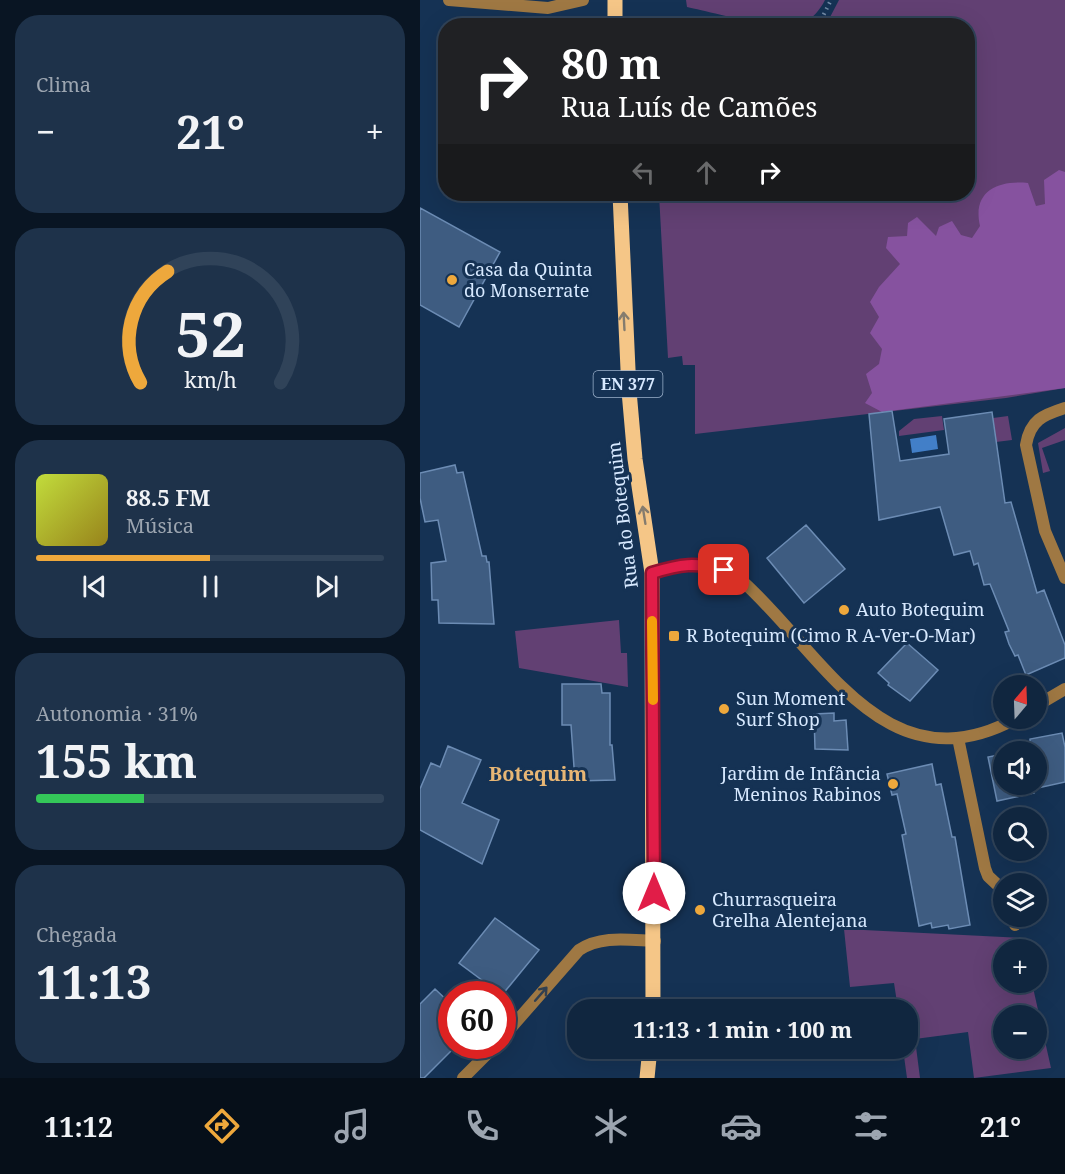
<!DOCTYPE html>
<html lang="pt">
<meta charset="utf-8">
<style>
body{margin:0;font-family:"Noto Serif",serif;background:#1e324a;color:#f1f3f6;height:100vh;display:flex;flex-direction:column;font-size:22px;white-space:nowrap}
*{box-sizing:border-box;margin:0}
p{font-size:20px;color:#9ca5b0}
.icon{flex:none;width:33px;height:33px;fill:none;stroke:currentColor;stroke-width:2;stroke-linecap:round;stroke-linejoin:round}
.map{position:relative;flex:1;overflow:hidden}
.drawer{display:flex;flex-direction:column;gap:15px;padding:15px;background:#091523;width:420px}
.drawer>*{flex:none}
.top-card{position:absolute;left:18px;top:18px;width:537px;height:183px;border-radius:24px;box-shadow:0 6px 24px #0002,0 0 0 2px #304359;background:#202124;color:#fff;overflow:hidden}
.needle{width:39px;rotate:19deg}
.controls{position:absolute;left:573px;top:675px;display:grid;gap:12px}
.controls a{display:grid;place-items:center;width:54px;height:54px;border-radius:50%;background:#10263f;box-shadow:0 6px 24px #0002,0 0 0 2px #304359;font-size:30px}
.speed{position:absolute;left:18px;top:981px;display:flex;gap:12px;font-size:30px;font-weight:700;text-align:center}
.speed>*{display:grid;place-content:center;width:78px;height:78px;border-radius:50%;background:#10263f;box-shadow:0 6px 24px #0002,0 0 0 2px #304359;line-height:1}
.speed .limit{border:9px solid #d22;background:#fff;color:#111}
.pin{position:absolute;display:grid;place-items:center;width:51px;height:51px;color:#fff;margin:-26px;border-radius:12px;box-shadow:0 3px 9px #0006}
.me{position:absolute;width:66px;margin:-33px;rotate:0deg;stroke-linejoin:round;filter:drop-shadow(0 0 4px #0008)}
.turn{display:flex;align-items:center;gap:21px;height:126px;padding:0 24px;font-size:27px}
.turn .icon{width:78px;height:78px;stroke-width:2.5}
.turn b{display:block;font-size:42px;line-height:51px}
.lanes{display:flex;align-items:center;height:57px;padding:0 24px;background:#0003;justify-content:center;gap:30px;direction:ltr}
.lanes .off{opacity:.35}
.big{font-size:45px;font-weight:700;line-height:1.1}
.drawer .card{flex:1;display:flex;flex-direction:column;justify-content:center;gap:9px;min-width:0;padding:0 21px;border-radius:24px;background:#1e324a}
.drawer .dial{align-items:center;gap:0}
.dial svg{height:156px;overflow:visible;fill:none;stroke:#304359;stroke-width:7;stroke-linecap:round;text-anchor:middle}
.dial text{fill:#f1f3f6;stroke:none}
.song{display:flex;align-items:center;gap:18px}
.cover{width:72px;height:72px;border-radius:9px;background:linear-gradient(135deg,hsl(70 70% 55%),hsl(50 70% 35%))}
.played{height:6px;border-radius:3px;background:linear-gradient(90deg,#eea83c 50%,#304359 50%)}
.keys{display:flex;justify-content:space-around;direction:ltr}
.heat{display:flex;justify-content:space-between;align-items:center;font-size:33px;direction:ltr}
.charge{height:9px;border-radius:4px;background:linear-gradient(90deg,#34c759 31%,#304359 0)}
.trip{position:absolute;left:147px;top:999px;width:351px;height:60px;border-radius:24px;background:#10263f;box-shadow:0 6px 24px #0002,0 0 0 2px #304359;font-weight:700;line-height:60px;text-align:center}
.tab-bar{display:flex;height:96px;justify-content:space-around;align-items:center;background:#060f19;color:#9ca5b0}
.tab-bar .icon{width:42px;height:42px}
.tab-bar .current{color:#eea83c}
.tab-bar b{font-size:27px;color:#f1f3f6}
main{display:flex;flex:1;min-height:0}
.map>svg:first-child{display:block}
.green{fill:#624073;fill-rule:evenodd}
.forest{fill:#86529f}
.water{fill:#427fc8}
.building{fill:#3e5c81;stroke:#6c8cb4;stroke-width:1.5}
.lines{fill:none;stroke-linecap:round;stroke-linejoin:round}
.path{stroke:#728aa6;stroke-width:4;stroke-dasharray:1.5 4.5;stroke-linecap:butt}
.street{stroke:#9f7843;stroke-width:12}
.primary{stroke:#f5c687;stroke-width:15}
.oneway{stroke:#857c6e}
.oneway2{stroke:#314051}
.route-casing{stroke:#92132f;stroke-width:15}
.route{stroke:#e11d48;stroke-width:10}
.slow{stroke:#f59e0b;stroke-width:10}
.poi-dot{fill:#eea83c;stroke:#153254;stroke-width:2}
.labels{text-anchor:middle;stroke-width:6;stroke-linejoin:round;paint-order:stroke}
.shield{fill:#153254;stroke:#9db2cc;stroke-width:1.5}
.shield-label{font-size:16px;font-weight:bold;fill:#d7e9ff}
.poi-label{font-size:18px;fill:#d7e9ff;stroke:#153254;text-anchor:start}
.street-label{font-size:18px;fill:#d7e9ff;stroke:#153254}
.neighbourhood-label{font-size:20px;font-weight:bold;fill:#e7b675;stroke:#153254}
</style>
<main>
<section class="drawer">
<div class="card"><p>Clima</p>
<div class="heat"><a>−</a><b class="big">21°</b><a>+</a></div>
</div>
<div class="card dial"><svg viewBox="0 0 100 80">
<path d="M14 69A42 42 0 1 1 86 69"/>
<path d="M14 69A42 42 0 0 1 28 12" stroke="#eea83c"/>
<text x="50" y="56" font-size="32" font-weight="700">52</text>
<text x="50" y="72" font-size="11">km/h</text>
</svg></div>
<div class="card">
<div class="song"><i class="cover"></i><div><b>88.5 FM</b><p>Música</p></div></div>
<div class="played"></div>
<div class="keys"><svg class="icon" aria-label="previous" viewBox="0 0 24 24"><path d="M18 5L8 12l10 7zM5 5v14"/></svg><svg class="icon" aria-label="pause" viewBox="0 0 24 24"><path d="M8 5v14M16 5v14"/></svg><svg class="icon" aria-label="next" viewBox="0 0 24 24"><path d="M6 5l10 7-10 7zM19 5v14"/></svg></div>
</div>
<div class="card"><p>Autonomia · 31%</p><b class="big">155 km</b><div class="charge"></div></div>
<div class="card"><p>Chegada</p><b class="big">11:13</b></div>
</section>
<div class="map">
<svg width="645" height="1078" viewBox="0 0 645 1078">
<rect width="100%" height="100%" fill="#153254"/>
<!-- green -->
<path class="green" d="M266 0H405C400 10 393 18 383 23 362 32 291 12 267 7Z
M419 0H645V388L586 398 275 434V365H263L262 356 248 358 239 194H548V26L401 25 408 21Z
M522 416 524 430 479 436V431L494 419Z
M588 416 592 440 576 442 573 418Z
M645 428V440L622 448 630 471 623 473 618 443Z
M199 620 201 653H207L208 687 99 668 95 631Z
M424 929 602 938 605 949 584 950V982L612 983 631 1068 554 1078 548 1032 495 1039 500 1078H487L483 1049 488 1048V1010L478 1009 474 983 430 987ZM584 1016H616V1048H584Z"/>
<!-- forest -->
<path class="forest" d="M639 170 645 172V388L462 412 445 403 452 393 446 374 459 364 462 349 450 333 459 317 450 302 459 287 480 264 466 248 468 237 487 236 488 223 497 217 516 236 519 227 532 221 541 235 552 238 560 226C552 191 578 180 608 183L616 206 625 204 624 180Z"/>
<!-- water -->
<path class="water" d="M516 435 518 449 492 453 490 439Z"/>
<!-- building -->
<path class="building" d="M0 208 80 252 39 327 0 305Z
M472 411 480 461 529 454 524 419 572 412 585 503 591 502 617 593 624 590 645 645V658L606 675 598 655 595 656 589 644 585 632 589 631 570 584 564 585 558 563 554 565 550 551 534 555 520 507 459 520 449 414Z
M35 465 37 473 43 472 62 556H66L67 562H69L74 624 19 623 18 600H12L11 563 26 561 18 520 5 522 0 498V473Z
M386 525 425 569 384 603 347 558Z
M487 643 518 670 490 701 468 685 469 683 458 673Z
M142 684H181L182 693H190V745H192L195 780 155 781 151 725H142Z
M414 713V721L426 720 428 750 395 749 394 714Z
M642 733 645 747V782L613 789 614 793 577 801 568 757 584 754V784H616V752H589V749L610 742V739Z
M28 746 61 760 42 803 79 820 62 864 0 830V789L11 763 20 767Z
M512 764 516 785 521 784 532 837H535L550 925 529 929 528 925 512 928 511 923 499 926 482 835 486 834 477 794 472 795 467 774Z
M75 918 119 950 82 995 39 963Z
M15 989 32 1005V1050L4 1078H0V1004Z"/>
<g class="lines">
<!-- path -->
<path class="path" d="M283 21 301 26
M390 26 403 16 411 0"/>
<!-- street -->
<path class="street" d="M29 0 128 8 163 0
M645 408C623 415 610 420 606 445L625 531 645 578
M232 573C269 562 287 560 320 579 402 651 465 791 597 718
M616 706 645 689
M538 738 565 868 568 876 584 891
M593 916 595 925
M82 1038 159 950C181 935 209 940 235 941
M43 1078 75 1046"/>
<!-- primary -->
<path class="primary" d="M195 26V0
M200 194 209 391 215 459 232 573 233 1010
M227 1078 230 1048"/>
</g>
<!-- one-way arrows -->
<defs><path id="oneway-shaft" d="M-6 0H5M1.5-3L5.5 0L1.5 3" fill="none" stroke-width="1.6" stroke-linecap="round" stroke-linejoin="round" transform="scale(1.5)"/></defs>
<g class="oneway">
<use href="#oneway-shaft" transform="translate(204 321) rotate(-93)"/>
<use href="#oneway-shaft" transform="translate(224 515) rotate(-99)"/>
</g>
<use class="oneway2" href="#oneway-shaft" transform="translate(121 994) rotate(-49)"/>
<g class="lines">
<!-- route casing -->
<g class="route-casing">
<path id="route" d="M234 893 232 573C261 564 275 562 304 570"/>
</g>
<!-- route -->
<use href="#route" class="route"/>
<!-- slow -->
<path class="slow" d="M232 621 233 700"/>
</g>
<!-- markers -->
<g class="poi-dot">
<circle cx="32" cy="280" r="6"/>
<circle cx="424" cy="610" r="6"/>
<rect x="248" y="630" width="12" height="12" rx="3"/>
<circle cx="304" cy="709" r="6"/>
<circle cx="473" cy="784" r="6"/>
<circle cx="280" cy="910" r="6"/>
</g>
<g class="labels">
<!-- shield labels -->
<rect class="shield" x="173.5" y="371" width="69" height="26" rx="4.5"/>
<g class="shield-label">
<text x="208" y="390">EN 377</text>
</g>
<!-- poi labels -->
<g class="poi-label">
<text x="44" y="276">Casa da Quinta<tspan x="44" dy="21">do Monserrate</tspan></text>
<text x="436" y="616">Auto Botequim</text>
<text x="266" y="642">R Botequim (Cimo R A-Ver-O-Mar)</text>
<text x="316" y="705">Sun Moment<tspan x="316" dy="21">Surf Shop</tspan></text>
<text x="461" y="780" text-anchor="end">Jardim de Infância<tspan x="461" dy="21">Meninos Rabinos</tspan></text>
<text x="292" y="906">Churrasqueira<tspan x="292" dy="21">Grelha Alentejana</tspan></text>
</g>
<!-- street labels -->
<g class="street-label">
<text transform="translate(203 515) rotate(-97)" y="6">Rua do Botequim</text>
</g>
<!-- neighbourhood labels -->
<g class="neighbourhood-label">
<text x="118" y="781">Botequim</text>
</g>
</g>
</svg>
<div class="controls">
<a><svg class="needle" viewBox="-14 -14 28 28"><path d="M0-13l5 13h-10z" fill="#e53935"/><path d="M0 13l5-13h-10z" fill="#9ca5b0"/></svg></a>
<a><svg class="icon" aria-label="sound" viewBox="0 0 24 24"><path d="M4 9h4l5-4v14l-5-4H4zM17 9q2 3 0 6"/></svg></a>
<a><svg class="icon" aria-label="search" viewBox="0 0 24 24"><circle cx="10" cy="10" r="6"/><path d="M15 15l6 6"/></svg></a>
<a><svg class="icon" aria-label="layers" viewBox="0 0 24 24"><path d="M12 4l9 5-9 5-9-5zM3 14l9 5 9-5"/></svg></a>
<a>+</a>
<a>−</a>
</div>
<div class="speed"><div class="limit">60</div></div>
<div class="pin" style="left:304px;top:570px;background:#d93025"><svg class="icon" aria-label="arrive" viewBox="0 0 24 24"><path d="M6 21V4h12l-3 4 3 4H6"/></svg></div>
<svg class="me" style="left:234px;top:893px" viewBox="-20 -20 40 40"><circle r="19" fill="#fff"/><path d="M0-13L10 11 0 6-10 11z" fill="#e11d48"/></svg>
<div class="trip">11:13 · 1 min · 100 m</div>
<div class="top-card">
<div class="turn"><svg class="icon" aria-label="right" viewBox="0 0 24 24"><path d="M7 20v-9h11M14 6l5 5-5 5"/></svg><div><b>80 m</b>Rua Luís de Camões</div></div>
<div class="lanes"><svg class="icon off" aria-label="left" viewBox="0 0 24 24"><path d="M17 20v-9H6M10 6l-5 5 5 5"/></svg><svg class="icon off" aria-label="ahead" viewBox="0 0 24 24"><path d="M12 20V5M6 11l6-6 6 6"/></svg><svg class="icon" aria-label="right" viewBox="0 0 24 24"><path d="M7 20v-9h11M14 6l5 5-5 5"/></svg></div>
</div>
</div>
</main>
<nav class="tab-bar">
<b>11:12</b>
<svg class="icon current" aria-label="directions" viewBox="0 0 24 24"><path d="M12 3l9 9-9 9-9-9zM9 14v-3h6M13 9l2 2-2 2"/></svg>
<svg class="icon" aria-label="music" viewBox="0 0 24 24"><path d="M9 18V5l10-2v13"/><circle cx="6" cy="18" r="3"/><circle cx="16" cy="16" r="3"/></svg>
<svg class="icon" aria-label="phone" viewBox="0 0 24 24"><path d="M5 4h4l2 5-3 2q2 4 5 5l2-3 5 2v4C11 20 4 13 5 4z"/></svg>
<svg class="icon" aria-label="climate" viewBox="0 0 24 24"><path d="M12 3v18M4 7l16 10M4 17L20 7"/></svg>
<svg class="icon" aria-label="car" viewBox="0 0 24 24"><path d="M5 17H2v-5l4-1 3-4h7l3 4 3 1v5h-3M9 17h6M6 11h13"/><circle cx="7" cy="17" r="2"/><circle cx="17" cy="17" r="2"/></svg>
<svg class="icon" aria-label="filters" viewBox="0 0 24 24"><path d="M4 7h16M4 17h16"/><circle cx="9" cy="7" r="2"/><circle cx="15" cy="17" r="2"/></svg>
<b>21°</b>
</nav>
